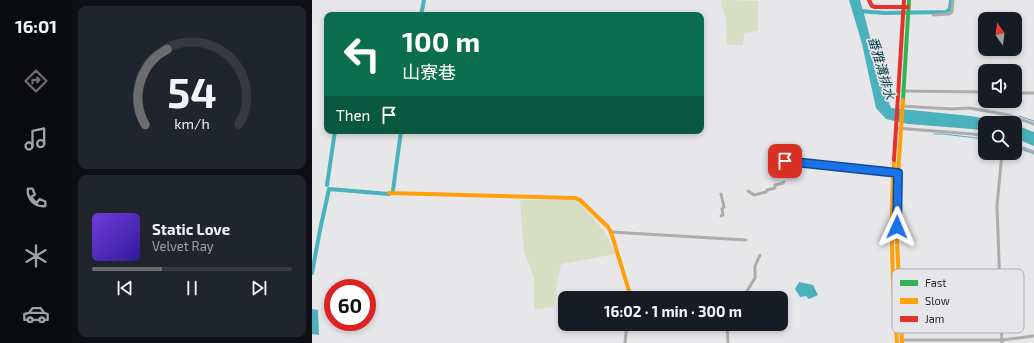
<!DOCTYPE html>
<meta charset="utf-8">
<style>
body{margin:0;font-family:"Exo 2","Noto Sans TC",sans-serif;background:#20242c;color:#f1f3f6;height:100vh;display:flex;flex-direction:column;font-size:15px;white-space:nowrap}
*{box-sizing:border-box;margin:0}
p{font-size:13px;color:#9ea1a6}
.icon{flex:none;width:22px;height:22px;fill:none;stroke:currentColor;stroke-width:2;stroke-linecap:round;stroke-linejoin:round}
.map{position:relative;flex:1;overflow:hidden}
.sheet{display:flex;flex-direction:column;gap:6px;padding:6px;background:#0d0f14;width:240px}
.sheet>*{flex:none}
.banner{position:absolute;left:12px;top:12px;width:380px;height:122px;border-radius:8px;box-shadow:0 2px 6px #0003;background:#0b6e4f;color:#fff;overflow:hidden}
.needle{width:26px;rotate:346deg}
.controls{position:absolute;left:666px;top:12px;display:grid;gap:8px}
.controls a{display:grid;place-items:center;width:44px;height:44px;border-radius:8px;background:#171b24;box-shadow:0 2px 6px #0003;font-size:20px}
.speed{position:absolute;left:12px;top:279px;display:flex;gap:8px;font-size:20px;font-weight:700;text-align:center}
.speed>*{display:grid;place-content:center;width:52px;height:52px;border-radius:50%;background:#171b24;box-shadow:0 2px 6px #0003;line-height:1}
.speed .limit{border:6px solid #d22;background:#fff;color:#111}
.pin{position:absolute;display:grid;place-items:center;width:34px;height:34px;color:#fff;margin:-17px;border-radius:8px;box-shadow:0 2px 6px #0006}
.me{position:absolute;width:44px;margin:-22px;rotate:1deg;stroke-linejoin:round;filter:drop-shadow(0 0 3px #0008)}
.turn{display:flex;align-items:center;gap:14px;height:84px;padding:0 12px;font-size:18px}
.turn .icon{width:52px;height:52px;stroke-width:2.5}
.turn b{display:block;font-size:28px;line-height:34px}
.then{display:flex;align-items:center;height:38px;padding:0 12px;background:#0003;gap:8px;font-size:15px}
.sheet .card{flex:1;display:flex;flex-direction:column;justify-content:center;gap:6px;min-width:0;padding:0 14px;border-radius:8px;background:#20242c}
.sheet .dial{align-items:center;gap:0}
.dial svg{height:104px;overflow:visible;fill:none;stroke:#363941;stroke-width:7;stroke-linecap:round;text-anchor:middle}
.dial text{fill:#f1f3f6;stroke:none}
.song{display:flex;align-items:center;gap:12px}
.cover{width:48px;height:48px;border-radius:6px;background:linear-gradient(135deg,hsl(260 70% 55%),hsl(250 70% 35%))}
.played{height:4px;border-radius:2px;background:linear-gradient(90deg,#6c6b6e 35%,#363941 35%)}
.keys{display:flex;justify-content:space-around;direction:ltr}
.trip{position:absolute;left:246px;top:291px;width:230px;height:40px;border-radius:8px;background:#171b24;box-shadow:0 2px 6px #0003;font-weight:700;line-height:40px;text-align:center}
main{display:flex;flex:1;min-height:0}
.tab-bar{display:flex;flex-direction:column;width:72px;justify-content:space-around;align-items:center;background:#090b0e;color:#9ea1a6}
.tab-bar .icon{width:28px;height:28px}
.tab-bar .selected{color:#6c6b6e}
.tab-bar b{font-size:18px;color:#f1f3f6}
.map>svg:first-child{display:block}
.green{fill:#d6dec3}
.water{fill:#4ab2bd}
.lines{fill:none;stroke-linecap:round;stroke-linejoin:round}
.stream{stroke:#4ab2bd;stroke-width:1}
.canal{stroke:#4ab2bd;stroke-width:4}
.street{stroke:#acacad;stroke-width:3}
.fast{stroke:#30b455;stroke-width:4}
.slow{stroke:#ff9f0a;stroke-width:4}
.jam{stroke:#e5322d;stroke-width:4}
.route-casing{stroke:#114b97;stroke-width:10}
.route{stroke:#1a73e8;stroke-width:7}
.labels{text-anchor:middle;stroke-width:3.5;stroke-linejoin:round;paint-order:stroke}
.water-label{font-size:13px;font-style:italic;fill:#013c42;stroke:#e6e5ea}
.key{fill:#e6e5ea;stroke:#aeadb1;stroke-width:1}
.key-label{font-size:11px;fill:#2a292b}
</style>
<main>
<nav class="tab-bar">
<b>16:01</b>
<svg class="icon selected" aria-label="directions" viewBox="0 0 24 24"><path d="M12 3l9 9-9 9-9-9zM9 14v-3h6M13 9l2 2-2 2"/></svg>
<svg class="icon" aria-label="music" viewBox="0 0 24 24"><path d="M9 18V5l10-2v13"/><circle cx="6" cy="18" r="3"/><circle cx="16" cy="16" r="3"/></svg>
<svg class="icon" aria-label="phone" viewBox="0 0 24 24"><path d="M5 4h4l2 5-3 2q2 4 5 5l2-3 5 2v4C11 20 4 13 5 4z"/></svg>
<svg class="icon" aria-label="climate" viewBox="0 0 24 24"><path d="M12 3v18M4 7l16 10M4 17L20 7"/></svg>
<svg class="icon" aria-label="car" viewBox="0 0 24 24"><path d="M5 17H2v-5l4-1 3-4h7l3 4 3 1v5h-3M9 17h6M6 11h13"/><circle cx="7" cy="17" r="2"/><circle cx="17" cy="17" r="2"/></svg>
</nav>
<section class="sheet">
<div class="card dial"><svg viewBox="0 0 100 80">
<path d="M14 69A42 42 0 1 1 86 69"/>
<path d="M14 69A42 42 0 0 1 31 11" stroke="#6c6b6e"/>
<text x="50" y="56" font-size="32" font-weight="700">54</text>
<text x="50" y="72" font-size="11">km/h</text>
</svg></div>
<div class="card">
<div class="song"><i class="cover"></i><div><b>Static Love</b><p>Velvet Ray</p></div></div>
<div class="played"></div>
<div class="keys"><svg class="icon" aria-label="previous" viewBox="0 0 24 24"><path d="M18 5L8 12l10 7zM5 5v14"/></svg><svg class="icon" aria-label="pause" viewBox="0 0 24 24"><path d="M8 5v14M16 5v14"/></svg><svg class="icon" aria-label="next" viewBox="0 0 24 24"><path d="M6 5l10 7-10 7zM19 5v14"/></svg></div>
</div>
</section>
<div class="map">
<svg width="722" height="343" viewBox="0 0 722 343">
<rect width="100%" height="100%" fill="#e7e6e9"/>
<!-- green -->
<path class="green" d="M410 0 446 1V31L432 33 431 45H415L414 17 409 4Z
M208 200H266L292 231 304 254 249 264 241 307 222 309V278L212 251Z"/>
<!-- water -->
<path class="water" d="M537 0H548C559 36 565 74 579 108L659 116 696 123H673V131L660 129 596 124 574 119 564 108 550 44Z
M703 125 722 132V146L703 138Z
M487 282 501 285 506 295 497 299 494 296 488 297 483 289Z
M0 309 6 310 7 335 0 334Z"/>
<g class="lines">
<!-- stream -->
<path class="stream" d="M707 116 722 121
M622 134H631L673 139
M706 148 722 154"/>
<!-- canal -->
<path class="canal" d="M547 11 572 13 634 12 638 9 639 0
M109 15 112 0
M15 185 23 131
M81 190 89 131
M0 273 8 230 17 189 77 194"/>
<!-- street -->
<path class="street" d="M621 15 637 14 640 12 641 0
M591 91 673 92
M703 93H722
M590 106 640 109 657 108 697 115 722 124
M584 128 661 134 673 136
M703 145 722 152
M690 153 685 206 690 343
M473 161 582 173
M436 191 442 195 454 192 455 190 463 188V185L471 183 472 182
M409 194 412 207 410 209 411 215 409 216
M299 232 434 240
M435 291 443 278V266L448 255
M414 298 444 296
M415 324 416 343
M590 340H690L722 336
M313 343 315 324"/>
<!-- fast -->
<path class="fast" d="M591 100 597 0"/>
<!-- slow -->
<path class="slow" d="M582 160C578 221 580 282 585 343
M77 193 263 198 268 200 296 227 299 232 317 291V298
M590 343 585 241 586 173 591 100"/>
<!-- jam -->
<path class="jam" d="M557 0 560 6 563 7H596
M582 160 592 0"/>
</g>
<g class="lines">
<!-- route casing -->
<g class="route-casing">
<path id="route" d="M473 161 586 173 585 227"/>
</g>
<!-- route -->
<use href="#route" class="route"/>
</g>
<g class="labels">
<!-- water labels -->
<g class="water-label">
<text transform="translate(570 68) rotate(74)" y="5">番雅溝排水</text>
</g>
</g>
<!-- legend -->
<rect x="580" y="269" width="132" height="64" rx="6" class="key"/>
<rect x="588" y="280" width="18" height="6" fill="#30b455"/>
<rect x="588" y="298" width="18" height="6" fill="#ff9f0a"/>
<rect x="588" y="316" width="18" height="6" fill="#e5322d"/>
<g class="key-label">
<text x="613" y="287">Fast</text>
<text x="613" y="305">Slow</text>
<text x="613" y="323">Jam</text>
</g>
</svg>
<div class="controls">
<a><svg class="needle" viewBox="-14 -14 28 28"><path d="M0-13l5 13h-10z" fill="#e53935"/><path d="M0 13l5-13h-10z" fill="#9ea1a6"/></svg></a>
<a><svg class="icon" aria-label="sound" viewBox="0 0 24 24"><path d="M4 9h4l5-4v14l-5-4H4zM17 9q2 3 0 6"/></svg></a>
<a><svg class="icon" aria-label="search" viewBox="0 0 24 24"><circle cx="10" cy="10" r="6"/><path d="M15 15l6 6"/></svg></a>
</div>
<div class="speed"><div class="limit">60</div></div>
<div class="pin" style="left:473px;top:161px;background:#d93025"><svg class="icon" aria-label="arrive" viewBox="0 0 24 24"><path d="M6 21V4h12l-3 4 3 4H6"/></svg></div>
<svg class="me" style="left:585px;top:227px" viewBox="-20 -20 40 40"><path d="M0-17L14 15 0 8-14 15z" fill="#1a73e8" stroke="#fff" stroke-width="4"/></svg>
<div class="trip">16:02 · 1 min · 300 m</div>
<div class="banner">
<div class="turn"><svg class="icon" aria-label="left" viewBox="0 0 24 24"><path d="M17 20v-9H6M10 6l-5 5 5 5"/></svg><div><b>100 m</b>山寮巷</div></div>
<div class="then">Then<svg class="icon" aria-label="arrive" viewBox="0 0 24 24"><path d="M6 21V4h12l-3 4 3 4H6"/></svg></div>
</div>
</div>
</main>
